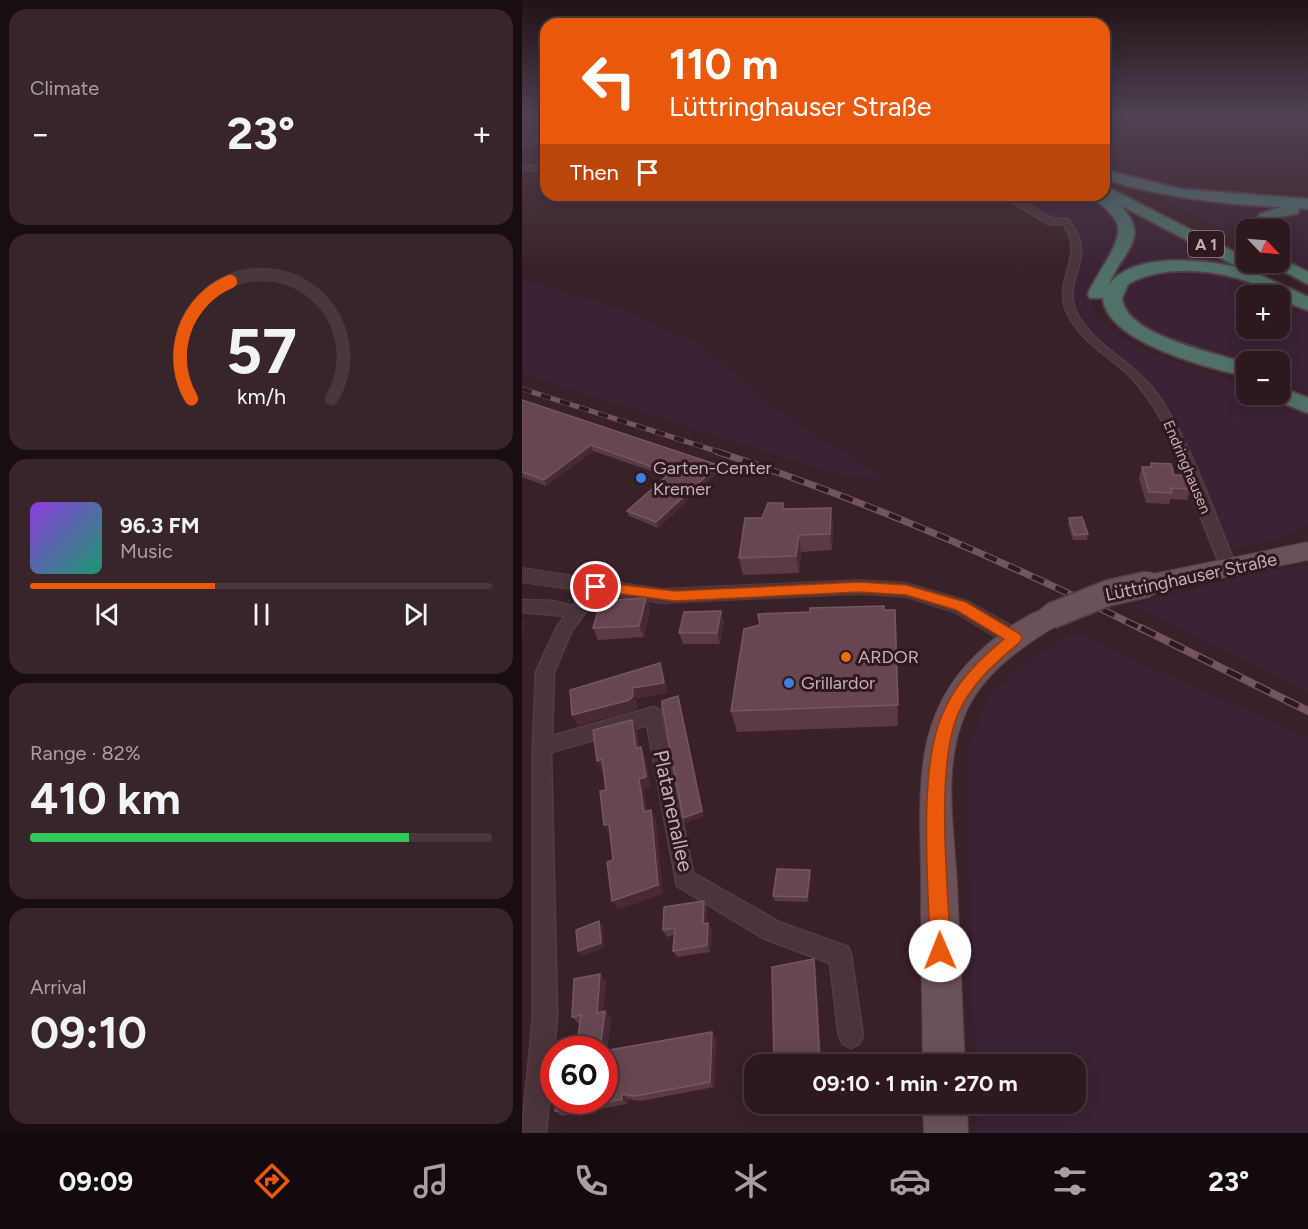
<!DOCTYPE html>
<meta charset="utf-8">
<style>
body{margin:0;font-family:Figtree,sans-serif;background:#38252a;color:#f1f3f6;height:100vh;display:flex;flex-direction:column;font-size:22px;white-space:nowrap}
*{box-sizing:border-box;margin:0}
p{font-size:20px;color:#a6a0a4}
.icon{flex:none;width:33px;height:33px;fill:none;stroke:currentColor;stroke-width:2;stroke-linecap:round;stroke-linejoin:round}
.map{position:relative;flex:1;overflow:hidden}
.panel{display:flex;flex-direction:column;gap:9px;padding:9px;background:#180d10;width:522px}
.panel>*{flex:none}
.guide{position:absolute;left:18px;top:18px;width:570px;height:183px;border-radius:18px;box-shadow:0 3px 15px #0003,0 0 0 2px #48373b;background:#ea580c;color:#fff;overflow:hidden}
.needle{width:39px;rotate:115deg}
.tools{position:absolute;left:714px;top:219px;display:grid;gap:12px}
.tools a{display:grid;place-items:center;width:54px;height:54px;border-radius:12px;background:#2c181d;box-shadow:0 3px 15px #0003,0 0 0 2px #48373b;font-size:30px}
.speed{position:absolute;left:18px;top:1036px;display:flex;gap:12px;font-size:30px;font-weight:700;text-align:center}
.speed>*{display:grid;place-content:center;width:78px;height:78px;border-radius:50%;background:#2c181d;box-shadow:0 3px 15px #0003,0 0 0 2px #48373b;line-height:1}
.speed .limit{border:9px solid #d22;background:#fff;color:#111}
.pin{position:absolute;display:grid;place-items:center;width:51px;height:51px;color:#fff;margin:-26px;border:3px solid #fff;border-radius:50%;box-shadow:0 2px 6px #0007}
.me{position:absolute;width:66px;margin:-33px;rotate:359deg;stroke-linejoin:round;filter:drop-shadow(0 0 4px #0008)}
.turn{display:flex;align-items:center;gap:21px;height:126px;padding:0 30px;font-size:27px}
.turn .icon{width:78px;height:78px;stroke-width:2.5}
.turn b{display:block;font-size:42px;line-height:51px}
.then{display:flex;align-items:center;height:57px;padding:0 30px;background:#0003;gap:12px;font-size:22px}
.big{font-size:45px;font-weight:700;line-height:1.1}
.panel .card{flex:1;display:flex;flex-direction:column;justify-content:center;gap:9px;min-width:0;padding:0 21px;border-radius:18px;background:#38252a}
.panel .dial{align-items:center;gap:0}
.dial svg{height:156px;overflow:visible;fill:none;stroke:#48373b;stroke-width:7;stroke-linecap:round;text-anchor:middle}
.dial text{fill:#f1f3f6;stroke:none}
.song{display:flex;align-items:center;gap:18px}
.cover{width:72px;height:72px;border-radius:9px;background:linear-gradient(135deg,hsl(270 70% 55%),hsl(160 70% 35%))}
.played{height:6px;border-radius:3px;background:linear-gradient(90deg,#ea580c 40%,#48373b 40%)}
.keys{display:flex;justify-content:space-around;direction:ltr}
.heat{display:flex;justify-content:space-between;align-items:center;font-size:33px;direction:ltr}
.charge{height:9px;border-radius:4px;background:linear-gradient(90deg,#34c759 82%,#48373b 0)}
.trip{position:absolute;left:222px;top:1054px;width:342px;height:60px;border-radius:18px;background:#2c181d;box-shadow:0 3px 15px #0003,0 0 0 2px #48373b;font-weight:700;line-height:60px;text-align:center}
.dock{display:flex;height:96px;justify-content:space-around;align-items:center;background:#120a0c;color:#a6a0a4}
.dock .icon{width:42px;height:42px}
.dock .current{color:#ea580c}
.dock b{font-size:27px;color:#f1f3f6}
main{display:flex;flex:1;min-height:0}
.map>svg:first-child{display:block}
.green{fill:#3b2235;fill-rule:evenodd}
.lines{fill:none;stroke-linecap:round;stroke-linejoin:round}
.minor-casing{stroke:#543d43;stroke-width:3}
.tertiary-casing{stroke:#543d43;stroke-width:2}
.primary-casing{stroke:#543d43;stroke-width:2}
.motorway-casing{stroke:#553e44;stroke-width:4}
.minor{fill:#4b343a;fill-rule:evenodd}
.tertiary{fill:#4b343a;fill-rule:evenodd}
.primary{fill:#6b5158;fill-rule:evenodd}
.motorway{fill:#507169;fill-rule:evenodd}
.rail-far2-casing{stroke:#72555d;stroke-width:5}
.rail-far1-casing{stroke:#72555d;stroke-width:7}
.rail-casing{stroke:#72555d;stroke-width:8}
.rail-far2{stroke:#2f191f;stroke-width:4;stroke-dasharray:10;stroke-linecap:butt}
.rail-far1{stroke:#2f191f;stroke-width:4.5;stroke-dasharray:13;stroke-linecap:butt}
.rail{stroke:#2f191f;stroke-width:5;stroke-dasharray:16;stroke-linecap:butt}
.primary-bridge-casing{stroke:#543d43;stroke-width:28;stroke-linecap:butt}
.primary-bridge{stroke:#6b5158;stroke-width:25}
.wall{fill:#5a3b43}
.shaded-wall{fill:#482b32}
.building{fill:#66474f;stroke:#75575f;stroke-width:1.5}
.route{fill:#ea580c;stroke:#983908;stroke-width:1.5}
.shop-dot{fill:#3f7fe0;stroke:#2f191f;stroke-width:2}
.food-dot{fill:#e8710a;stroke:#2f191f;stroke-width:2}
.labels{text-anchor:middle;stroke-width:6;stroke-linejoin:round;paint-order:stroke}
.far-street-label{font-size:15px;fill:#c7aeb4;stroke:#2f191f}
.shield{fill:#2f191f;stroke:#998187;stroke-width:1.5}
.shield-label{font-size:16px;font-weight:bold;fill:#c7aeb4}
.poi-label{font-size:18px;fill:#c7aeb4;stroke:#2f191f;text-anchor:start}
.street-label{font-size:18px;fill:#c7aeb4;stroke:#2f191f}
.near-street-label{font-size:21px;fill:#c7aeb4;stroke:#2f191f}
</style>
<main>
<section class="panel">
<div class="card"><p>Climate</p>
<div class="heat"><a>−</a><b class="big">23°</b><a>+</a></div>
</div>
<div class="card dial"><svg viewBox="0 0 100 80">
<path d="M14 69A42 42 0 1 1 86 69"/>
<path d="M14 69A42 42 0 0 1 34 9" stroke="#ea580c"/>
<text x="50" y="56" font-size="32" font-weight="700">57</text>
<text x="50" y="72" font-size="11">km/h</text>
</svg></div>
<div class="card">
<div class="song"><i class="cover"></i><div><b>96.3 FM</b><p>Music</p></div></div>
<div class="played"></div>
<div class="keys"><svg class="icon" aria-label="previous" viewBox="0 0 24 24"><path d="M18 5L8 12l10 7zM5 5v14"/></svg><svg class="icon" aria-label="pause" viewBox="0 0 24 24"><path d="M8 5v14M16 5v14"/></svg><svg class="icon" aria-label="next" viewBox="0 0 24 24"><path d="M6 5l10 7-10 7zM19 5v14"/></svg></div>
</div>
<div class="card"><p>Range · 82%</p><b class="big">410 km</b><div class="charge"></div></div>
<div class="card"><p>Arrival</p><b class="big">09:10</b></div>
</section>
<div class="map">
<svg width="786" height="1133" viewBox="0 0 786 1133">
<rect width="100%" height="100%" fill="#3a2027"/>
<!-- green -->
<path class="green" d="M619 188 681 201 786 208H769L724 230V240Z
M485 195H567L593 215 598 233 569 298C574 346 685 370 724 384V394L748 395 786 411V524L778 527 780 530 743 543 705 549C683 496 666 435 630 389 607 359 568 342 552 307 538 277 577 258 546 217L528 219Z
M598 206 724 273 617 269 585 301 649 349 724 373V377C693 366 581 339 581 299 580 288 592 277 595 266 599 248 597 225 598 206Z
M786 210V270L758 254V230H738L742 222 770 212Z
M655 270 724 278 786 309V391L758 380V362H724V367L624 332 605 314 600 299C604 274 636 273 655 270ZM724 296H758V328H724Z
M0 279 107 311 182 347 249 406 363 479 320 476 0 374Z
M786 564V692L609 606 709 579Z
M553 633 786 738V1133H455L454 1104H554V1065H453L444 753 467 697 513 655Z"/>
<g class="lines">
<!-- minor casing -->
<g class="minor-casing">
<path id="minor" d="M24 136V140L0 147V143Z
M0 166H24V170H0Z
M479 195H489L531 219H546C579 260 537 277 555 314 572 346 611 362 632 390 668 438 691 513 715 568L712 572H702L699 568 642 424C632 406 621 389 607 375 586 355 557 340 545 312 530 280 565 255 541 224H526Z
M74 581 82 587 50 630 32 672 30 736 132 707 138 710 171 873 257 922 326 947 329 955 341 1036 337 1044 329 1048 321 1044 317 1036 308 963 243 939 155 886 125 725 29 752 35 1017 24 1133H0L11 1017V747L14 672 35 627 43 616 0 612V600L30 601 51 606 69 583Z"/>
</g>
<!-- tertiary casing -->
<g class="tertiary-casing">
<path id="tertiary" d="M0 568 140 589 337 580 384 583 446 601 501 632 504 638 501 644 493 646 485 644 432 612 384 597 337 594 140 603 0 582Z"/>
</g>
<!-- primary casing -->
<g class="primary-casing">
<path id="primary" d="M786 542V560L626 593 617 591 613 584 617 577 626 575Z
M529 606 539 609 543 616 539 623C502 645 462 672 444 712 420 766 432 827 435 883 438 944 440 1004 443 1065H401C400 1006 399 946 399 887 399 793 385 711 467 643 485 628 506 613 529 606Z
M401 1104H445L446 1133H402Z"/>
</g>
<!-- motorway casing -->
<g class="motorway-casing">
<path id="motorway" d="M582 170 659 189 786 199V209L777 208 776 213 754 218 741 230H725L738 214 759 207C698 204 640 197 582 179Z
M582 188 589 189 724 258V262H733L736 266 729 271 786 297V310C766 305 751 292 732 284 695 269 641 264 606 284L600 298C603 336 694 353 724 363V376C689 369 584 342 581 298H568L566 294C573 275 603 241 595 223 590 211 577 205 570 195H582ZM598 205 718 268C683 260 611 251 587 285 598 252 631 239 598 205Z
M758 258 786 272V284L744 262H758Z
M758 387 786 398V413L750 399 747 394H758Z"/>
</g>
<!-- minor -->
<use href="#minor" class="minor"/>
<!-- tertiary -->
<use href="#tertiary" class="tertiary"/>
<!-- primary -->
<use href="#primary" class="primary"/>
<!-- motorway -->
<use href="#motorway" class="motorway"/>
<!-- rail-far2 casing -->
<g class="rail-far2-casing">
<path id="rail-far2" d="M0 389 200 453"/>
</g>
<!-- rail-far1 casing -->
<g class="rail-far1-casing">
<path id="rail-far1" d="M196 452C343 500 483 561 622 630"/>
</g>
<!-- rail casing -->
<g class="rail-casing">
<path id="rail" d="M619 628 786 711"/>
</g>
<!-- rail-far2 -->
<use href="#rail-far2" class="rail-far2"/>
<!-- rail-far1 -->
<use href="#rail-far1" class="rail-far1"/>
<!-- rail -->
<use href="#rail" class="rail"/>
<!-- primary-bridge casing -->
<g class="primary-bridge-casing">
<path id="primary-bridge" d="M529 616 586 593 626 584"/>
</g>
<!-- primary-bridge -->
<use href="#primary-bridge" class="primary-bridge"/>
</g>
<!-- wall -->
<path class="wall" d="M0 400 196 465 197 471 136 528 107 516 105 511 144 476 71 451 24 486 0 477Z
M629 463 652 475 669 489 665 500 648 499 647 504 624 503 617 478 620 467H628Z
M309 508 311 524 310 550 279 552 277 573 221 575 217 558 240 518 262 509Z
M547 518 566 534 565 540H551L546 524Z
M124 598 128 609 122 637 76 640 71 628Z
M362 610H373L376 726 215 732 209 711Z
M199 611 202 622 198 644H161L157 633Z
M288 870 289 874 286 902 253 901 251 896Z
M182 901 185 908 184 923 190 930 188 952 155 957 151 951 152 935 145 937 141 930Z
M84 981 81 1012 89 1017 85 1051 194 1038 192 1087 119 1101 106 1099 105 1104 40 1116 33 1111 82 1101 58 1023H56L50 1017Z"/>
<!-- shaded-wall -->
<path class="shaded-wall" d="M69 445 71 451 24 486 22 480Z
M196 465 197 471 136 528 134 522Z
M309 508 311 524 310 550 308 534Z
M277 535 279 552 277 573 274 556Z
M124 598 128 609 122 637 117 626Z
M199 611 202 622 198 644 195 633Z
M0 617 2 622 1 636 0 637Z
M138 663 142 674 146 693 114 699 116 707 111 711 56 726 50 715 110 688Z
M156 696 160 712 182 816 163 823 161 818Z
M110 720 115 730 119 759 114 748Z
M119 747 124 758 128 787 122 790 127 822 122 812 117 779Z
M80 759 86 769 80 771 75 761Z
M129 810 134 820 141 894 96 910 90 901Z
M87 824 88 835 82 825Z
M288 870 289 874 286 902 285 897Z
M182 901 185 908 184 931 181 924Z
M77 921 81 926 82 948 59 956 56 951Z
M186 923 190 930 188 952 185 945Z
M292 959 294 968 300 1065H298Z
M78 974 84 981 80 1019 75 1013Z
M83 1011 89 1017 84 1058 82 1056V1050H78Z
M190 1032 194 1038 192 1087 188 1082Z
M100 1094 106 1099 105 1104 100 1099Z"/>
<!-- building -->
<path class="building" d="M0 400 196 465 134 522 105 511 148 473 69 445 22 480 0 472Z
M629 463 649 464 652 475H664L669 489 649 488 650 493 627 492 620 467H630Z
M246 503H261V509L309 508 308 534 277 535 274 556 217 558 223 518H240Z
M560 517 566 534 552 535 547 518Z
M124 598 117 626 71 628 79 601Z
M362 606V610H373L376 705 209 711 222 629 238 625 236 614 288 612V608Z
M199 611 195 633H157L162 612Z
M138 663 142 683 110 688 111 696 107 700 50 715 48 690Z
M156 696 180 811 161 818 140 706V701Z
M110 720 114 748 119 747 124 777 117 779 122 812 129 810 136 885 90 901 85 862 91 860 87 824 82 825 78 791 84 790 80 759 75 761 71 730Z
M255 869 288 870 285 897 251 896Z
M182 901 181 924 186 923 185 945 151 951 153 928 141 930 142 907Z
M77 921 79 943 56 951 54 930Z
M292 959 298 1065H252L250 967Z
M78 974 75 1013 83 1011 78 1050H54L59 1015 50 1017 52 979Z
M190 1032 188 1082 113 1096 100 1094V1099L33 1111 34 1101H82V1051Z"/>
<!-- sky -->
<linearGradient id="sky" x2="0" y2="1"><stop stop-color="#201215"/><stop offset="0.42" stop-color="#4f4252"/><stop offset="1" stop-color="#4f4252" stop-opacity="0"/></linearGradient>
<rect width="786" height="274" fill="url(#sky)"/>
<!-- route -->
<path class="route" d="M74 582 153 591 337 582 384 585 444 602 498 634 500 638 498 642C473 663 449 684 436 714 413 767 426 890 429 951L426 958 418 961 411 958 408 951C407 887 395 769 421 713 434 682 457 660 482 639L434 610 384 595 337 592 153 601 69 590 67 587Z"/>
<!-- markers -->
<g class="shop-dot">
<circle cx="119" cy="478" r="6"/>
<circle cx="267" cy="683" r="6"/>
</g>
<circle class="food-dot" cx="324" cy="657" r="6"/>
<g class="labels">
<!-- far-street labels -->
<g class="far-street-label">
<text transform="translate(665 467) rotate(67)" y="5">Endringhausen</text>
</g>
<!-- shield labels -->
<rect class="shield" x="666" y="231" width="36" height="26" rx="4.5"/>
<g class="shield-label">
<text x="684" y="250">A 1</text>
</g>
<!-- poi labels -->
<g class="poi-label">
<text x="131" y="474">Garten-Center<tspan x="131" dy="21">Kremer</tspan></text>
<text x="336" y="663">ARDOR</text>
<text x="279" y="689">Grillardor</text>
</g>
<!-- street labels -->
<g class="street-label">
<text transform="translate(669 577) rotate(-12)" y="6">Lüttringhauser Straße</text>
</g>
<!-- near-street labels -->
<g class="near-street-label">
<text transform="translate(151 811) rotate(78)" y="7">Platanenallee</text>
</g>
</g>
</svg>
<div class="tools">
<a><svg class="needle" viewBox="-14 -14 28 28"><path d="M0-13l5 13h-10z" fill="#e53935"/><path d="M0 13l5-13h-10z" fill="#a6a0a4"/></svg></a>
<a>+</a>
<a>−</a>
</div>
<div class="speed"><div class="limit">60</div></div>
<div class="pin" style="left:74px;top:587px;background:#d93025"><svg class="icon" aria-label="arrive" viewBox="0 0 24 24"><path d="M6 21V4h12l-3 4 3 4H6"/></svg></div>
<svg class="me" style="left:418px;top:951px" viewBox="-20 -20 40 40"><circle r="19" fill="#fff"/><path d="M0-13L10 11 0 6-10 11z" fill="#ea580c"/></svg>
<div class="trip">09:10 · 1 min · 270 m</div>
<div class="guide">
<div class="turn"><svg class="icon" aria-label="left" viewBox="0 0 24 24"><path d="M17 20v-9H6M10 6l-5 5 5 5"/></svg><div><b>110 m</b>Lüttringhauser Straße</div></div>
<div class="then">Then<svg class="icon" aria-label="arrive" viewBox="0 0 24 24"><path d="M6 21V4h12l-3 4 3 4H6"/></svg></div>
</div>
</div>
</main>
<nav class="dock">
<b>09:09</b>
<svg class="icon current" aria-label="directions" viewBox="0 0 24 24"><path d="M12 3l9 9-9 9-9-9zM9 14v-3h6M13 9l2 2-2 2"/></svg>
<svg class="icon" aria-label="music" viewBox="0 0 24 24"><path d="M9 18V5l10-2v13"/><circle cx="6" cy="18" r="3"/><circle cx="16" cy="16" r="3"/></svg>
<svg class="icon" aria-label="phone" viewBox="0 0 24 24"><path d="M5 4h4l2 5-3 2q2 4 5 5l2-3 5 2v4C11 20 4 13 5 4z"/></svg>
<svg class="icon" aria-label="climate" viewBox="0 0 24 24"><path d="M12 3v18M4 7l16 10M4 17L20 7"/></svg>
<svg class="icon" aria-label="car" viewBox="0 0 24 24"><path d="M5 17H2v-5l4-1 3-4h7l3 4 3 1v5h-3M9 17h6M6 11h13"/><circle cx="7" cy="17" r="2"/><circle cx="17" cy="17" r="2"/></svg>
<svg class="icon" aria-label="filters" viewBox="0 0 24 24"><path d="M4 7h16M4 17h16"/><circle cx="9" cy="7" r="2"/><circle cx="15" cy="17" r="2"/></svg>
<b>23°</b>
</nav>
